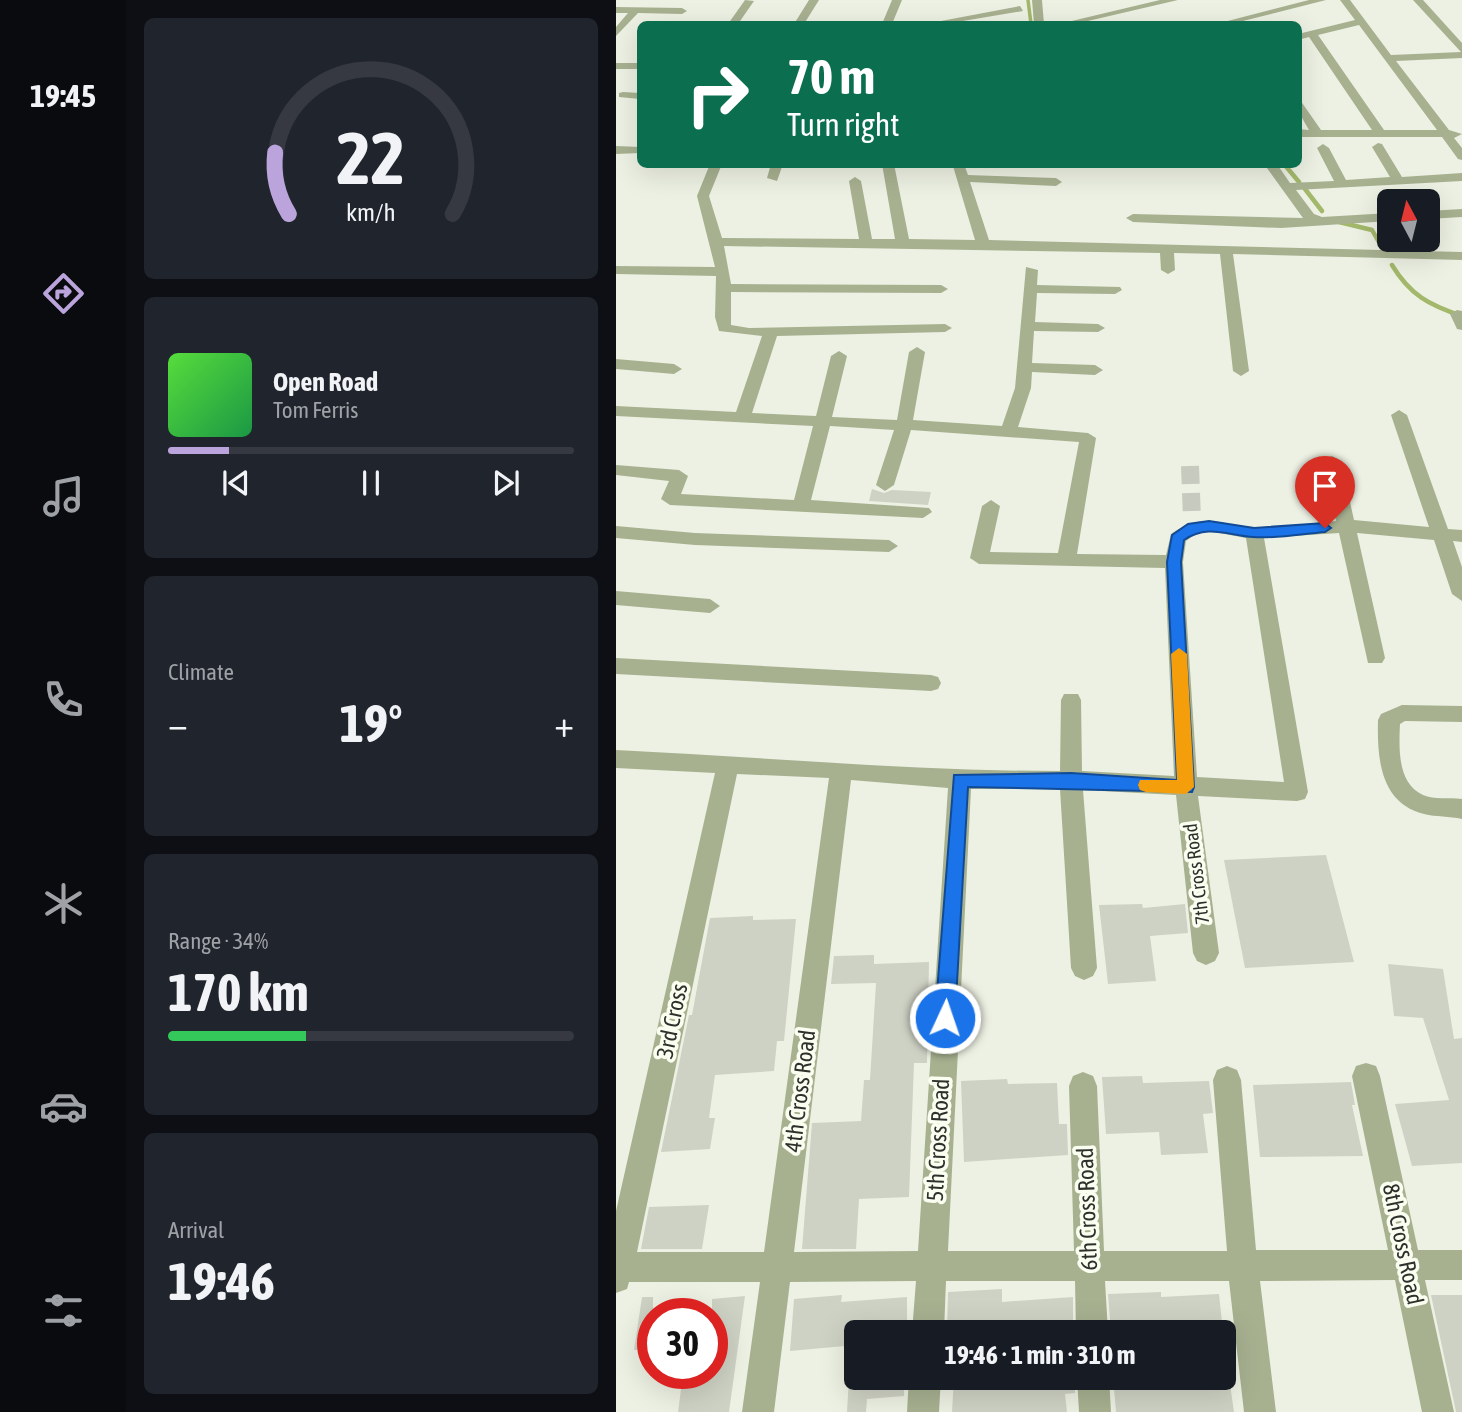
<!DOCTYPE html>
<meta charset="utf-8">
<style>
body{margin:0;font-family:"Asap Condensed",sans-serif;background:#20242c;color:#f1f3f6;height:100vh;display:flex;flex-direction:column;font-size:26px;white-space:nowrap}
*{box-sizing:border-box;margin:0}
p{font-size:23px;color:#9ea1a6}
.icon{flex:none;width:38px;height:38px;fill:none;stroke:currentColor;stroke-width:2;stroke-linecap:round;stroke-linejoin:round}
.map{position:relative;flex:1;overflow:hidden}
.details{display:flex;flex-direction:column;gap:18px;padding:18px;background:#0d0f14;width:490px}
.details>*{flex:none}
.guide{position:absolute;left:21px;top:21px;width:665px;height:147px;border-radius:10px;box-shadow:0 7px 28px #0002;background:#0b6e4f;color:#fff;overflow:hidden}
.needle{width:46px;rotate:353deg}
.controls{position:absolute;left:761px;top:189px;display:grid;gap:14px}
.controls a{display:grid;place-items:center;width:63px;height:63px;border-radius:10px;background:#171b24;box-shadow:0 7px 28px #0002;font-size:35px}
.speed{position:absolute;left:21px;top:1298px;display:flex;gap:14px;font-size:35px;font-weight:700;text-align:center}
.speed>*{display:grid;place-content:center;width:91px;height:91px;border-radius:50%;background:#171b24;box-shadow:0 7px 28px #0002;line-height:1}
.speed .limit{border:10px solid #d22;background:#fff;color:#111}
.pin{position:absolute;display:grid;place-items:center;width:60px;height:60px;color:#fff;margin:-72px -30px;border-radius:50% 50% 50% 0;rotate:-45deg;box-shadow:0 0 7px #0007}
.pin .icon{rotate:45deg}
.me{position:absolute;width:77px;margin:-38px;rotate:3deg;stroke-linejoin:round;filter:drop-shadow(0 0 5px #0008)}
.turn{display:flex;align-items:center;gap:24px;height:147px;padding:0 35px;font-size:32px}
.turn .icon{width:91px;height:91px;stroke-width:2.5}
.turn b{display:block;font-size:49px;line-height:60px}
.big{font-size:52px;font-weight:700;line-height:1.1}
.details .tile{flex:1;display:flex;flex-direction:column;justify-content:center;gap:10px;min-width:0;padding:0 24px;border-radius:10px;background:#20242c}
.details .dial{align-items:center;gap:0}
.dial svg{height:182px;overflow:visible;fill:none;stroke:#363941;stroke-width:7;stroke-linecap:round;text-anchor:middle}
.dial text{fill:#f1f3f6;stroke:none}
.song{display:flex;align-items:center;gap:21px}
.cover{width:84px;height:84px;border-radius:10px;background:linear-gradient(135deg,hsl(110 70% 55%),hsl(140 70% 35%))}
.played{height:7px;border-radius:4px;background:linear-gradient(90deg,#bba4db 15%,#363941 15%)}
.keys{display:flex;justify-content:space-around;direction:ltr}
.heat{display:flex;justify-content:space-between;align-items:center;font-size:38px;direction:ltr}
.charge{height:10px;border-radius:5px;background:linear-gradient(90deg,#34c759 34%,#363941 0)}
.trip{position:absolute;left:228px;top:1320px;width:392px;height:70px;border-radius:10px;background:#171b24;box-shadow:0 7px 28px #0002;font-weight:700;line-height:70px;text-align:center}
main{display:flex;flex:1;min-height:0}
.dock{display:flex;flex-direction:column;width:126px;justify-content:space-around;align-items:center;background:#090b0e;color:#9ea1a6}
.dock .icon{width:49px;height:49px}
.dock .selected{color:#bba4db}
.dock b{font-size:32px;color:#f1f3f6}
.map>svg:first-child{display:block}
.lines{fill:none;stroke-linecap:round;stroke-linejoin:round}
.stream-far1{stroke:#a3b86a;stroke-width:3.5}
.stream{stroke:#a3b86a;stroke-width:4.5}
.building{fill:#ced2c4}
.minor-tunnel{stroke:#c7cabe;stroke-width:18;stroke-dasharray:18 9;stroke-linecap:butt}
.minor{fill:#a7b190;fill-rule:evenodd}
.route{fill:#1a73e8;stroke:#114b97;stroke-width:2}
.slow{fill:#f59e0b}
.labels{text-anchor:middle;stroke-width:7;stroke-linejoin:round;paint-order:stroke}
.street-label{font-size:19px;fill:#2e302b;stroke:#fafef0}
.near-street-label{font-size:23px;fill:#2e302b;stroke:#fafef0}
</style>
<main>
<nav class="dock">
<b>19:45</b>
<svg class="icon selected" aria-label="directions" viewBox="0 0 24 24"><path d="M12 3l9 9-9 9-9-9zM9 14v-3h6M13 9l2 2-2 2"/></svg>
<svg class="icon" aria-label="music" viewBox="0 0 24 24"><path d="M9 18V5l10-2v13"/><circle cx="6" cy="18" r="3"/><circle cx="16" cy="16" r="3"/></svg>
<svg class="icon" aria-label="phone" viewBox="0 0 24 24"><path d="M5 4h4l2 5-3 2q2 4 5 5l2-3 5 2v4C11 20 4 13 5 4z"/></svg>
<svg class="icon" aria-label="climate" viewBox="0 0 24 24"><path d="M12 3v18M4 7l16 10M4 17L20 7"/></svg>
<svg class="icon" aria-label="car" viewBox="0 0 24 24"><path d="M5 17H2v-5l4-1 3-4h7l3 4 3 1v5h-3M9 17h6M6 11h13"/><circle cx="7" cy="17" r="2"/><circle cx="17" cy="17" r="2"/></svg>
<svg class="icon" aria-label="filters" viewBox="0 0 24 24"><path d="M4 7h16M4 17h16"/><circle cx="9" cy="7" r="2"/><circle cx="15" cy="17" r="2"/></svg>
</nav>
<section class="details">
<div class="tile dial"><svg viewBox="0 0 100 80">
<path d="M14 69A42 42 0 1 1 86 69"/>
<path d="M14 69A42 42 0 0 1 8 42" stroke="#bba4db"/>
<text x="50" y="56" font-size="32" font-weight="700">22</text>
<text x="50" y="72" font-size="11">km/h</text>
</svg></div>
<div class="tile">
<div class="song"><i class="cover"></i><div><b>Open Road</b><p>Tom Ferris</p></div></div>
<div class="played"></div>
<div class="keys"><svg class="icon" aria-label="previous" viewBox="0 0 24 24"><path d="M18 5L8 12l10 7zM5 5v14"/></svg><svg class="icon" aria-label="pause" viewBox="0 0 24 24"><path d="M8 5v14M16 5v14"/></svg><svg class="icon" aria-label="next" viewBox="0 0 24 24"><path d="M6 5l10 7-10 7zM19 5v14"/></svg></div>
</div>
<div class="tile"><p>Climate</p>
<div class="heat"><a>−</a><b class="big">19°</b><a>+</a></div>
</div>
<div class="tile"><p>Range · 34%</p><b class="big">170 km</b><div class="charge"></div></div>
<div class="tile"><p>Arrival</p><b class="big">19:46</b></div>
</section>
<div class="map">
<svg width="846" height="1412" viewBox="0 0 846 1412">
<rect width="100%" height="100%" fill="#edf1e3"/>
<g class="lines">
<!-- stream-far1 -->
<path class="stream-far1" d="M412 0 415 24"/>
<!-- stream -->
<path class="stream" d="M668 164 683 182
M689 189 706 211
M723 222 756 230 768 251
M776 265C794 295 813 305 846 316"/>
</g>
<!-- building -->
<path class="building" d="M256 489 268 493 276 490 315 492 312 505 253 501Z
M710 855 738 962 629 968 608 860Z
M526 904 527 908 569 904 572 933 534 936 540 981 492 984 483 905Z
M137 916V920L180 919 168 1041H161L158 1071 99 1075 93 1118H99L94 1149 45 1152 73 1015H76L94 918Z
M258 955V964L313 962 311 1063H298L293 1197 243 1199 240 1249H186L196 1123 245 1121 248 1080H254L260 983 215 984 218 956Z
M772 964 827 969 838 1039 846 1038V1163L796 1166 779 1104 833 1100 807 1018 778 1016Z
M526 1076 527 1083 593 1081 597 1113 587 1114 592 1153 545 1155 543 1132 490 1134 486 1077Z
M391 1079 392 1084 441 1083 443 1124H451L452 1155 348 1162 345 1081Z
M735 1082 739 1105H736L747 1156 644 1157 637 1085Z
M93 1205 86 1249H25L33 1207Z
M386 1289V1302L457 1297V1332H331L332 1292Z
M545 1292V1297L603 1294 607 1332H495L492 1294Z
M226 1295 225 1302 291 1297V1332H240V1345L174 1351 178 1299Z
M815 1295H846V1412H840Z
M129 1296 113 1412H62L67 1374H96V1299Z
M26 1297H37V1349L18 1350Z
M233 1377H288V1396L251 1399 250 1412H231Z
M338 1377H458L459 1393 449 1394 451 1412H336Z
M497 1377H613L618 1412H500Z"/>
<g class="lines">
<!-- minor-tunnel -->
<path class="minor-tunnel" d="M574 466 576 519"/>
<!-- minor -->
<path class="minor" d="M129 0 138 1 122 24H112Z
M193 0H203L188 24H178Z
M276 0H286L276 24H266Z
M416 0H426L428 24H418Z
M544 0H562L459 24H443Z
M693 0H710L615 24H600Z
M724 0H734L775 55 845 52 797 0H807L846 43V58L780 61 833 130 846 134 838 138 846 148V160L842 159 826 137H682V129L693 130 682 111V97L705 130H756L693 37 682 40V34L739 20ZM743 25 821 130H768L702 35Z
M404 6 407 11 329 24H309Z
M0 7 66 8 71 11 66 14 22 13 0 36V27L12 13H0Z
M0 63H24V69H0Z
M7 92 24 93V99L3 97V93Z
M762 143 766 144 786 177 846 173V181L680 190 698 214 706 217 774 213V221L665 228 517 222 510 218 517 214 687 218 648 164H661L674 183 718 181 701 148 707 144 713 148 730 180 774 177 756 147Z
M0 146 24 147V153L0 154Z
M94 164H106L93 196 106 238 243 239 233 181 239 177 245 181 256 239H279L266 164H278L293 239 359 240 337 166 348 164 352 175 440 178 446 182 440 186 354 182 373 240 846 252V260L617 254 633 371 625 376 617 371 604 254 558 253 559 270 552 274 545 270 544 253 108 246 115 284 325 285 332 289 325 293 115 292V325L133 328 329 324 336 328 329 332 161 336 136 413 200 416 215 356 223 351 231 356 216 417 281 420 293 352 301 347 309 352 297 420 386 426 399 388 410 267 422 270 421 285 504 287 506 290 499 294 421 293 419 322 482 324 489 328 482 332 418 331 416 363 479 365 487 370 479 375 416 372 415 388 402 427 472 433 480 438 461 554 550 555 555 534C588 511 602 525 638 527 665 528 693 523 720 521L707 461 716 456 725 461 738 520 813 527 775 415 783 410 791 415 832 529 846 530V542L837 541 846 567V601L836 594 818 540 741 533 769 658 766 663H752L723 533 648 538 692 792 689 799 681 801 582 796 603 953 599 961 590 965 581 961 577 953 560 795 467 790 481 968 477 976 468 980 459 976 455 968 444 789H355L332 1251H458L453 1086 457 1076 467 1072 477 1076 481 1086 488 1251H611L597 1080 601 1070 611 1066 621 1070 625 1080 640 1250H772L736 1076 740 1066 750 1063 760 1066 764 1076 802 1250H846V1280H809L838 1412H806L779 1280 644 1281 660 1412H628L613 1281H489L492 1332H460L459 1281H330L328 1332H296L300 1281 174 1282 158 1412H126L144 1282H13L11 1289 0 1293V1211L99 773 0 768V750C148 757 296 771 444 771L445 700 448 694H462L465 700 466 771 558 776 549 568 363 564 354 558 366 506 375 500 384 506 374 552 442 553 463 442 295 430 278 485 269 491 260 485 278 430 214 426 195 500 313 508 316 512 307 518 54 505 45 499 53 481 0 475V465L63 470 72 476 65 494 178 500 197 426 0 416V406L120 412 146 336 103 331 99 317 100 276 0 274V266L99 267 81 196ZM593 531 630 538 668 782 581 777 567 562 570 541 582 532ZM121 774 213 778 148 1252H21ZM235 780 332 788 302 1251 178 1252Z
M155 164H167L161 181 151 178Z
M846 209V217L812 219V211Z
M841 310 846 311V330L841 329 834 314Z
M0 359 58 364 66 369 58 374 0 369Z
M0 526 79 533 273 540 282 546 273 552 79 545 0 538Z
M0 591 94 599 104 606 94 613 0 605Z
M0 658 315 675 322 677 325 683 322 689 315 691 0 674Z
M786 705 846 706V722L789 721 784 724C783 748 781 783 807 795 818 800 834 797 846 799V819C833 816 820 817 808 814 764 803 761 758 762 720L765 714Z
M293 1377H325L323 1412H291Z
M461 1377H493L495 1412H463Z"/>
</g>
<!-- route -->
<path class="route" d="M593 521 638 528 709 523 715 528 709 532C685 534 660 539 637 537 611 535 591 524 568 540L565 562 578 787 576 792 352 787 339 1018 336 1024 329 1027 322 1024 319 1018 338 775 455 773 561 780 551 562 556 535 572 524Z"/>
<!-- slow -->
<path class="slow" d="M563 648 571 654 578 787 570 794 530 792 524 790 522 785 524 780H561L555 654Z"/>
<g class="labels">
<!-- street labels -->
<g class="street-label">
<text transform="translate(580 874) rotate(-97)" y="7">7th Cross Road</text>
</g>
<!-- near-street labels -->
<g class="near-street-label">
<text transform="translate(56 1021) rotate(-78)" y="8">3rd Cross</text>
<text transform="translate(184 1091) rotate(-83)" y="8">4th Cross Road</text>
<text transform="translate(322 1140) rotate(-87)" y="8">5th Cross Road</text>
<text transform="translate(471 1209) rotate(-92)" y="8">6th Cross Road</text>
<text transform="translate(787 1244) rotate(78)" y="8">8th Cross Road</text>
</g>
</g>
</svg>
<div class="controls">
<a><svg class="needle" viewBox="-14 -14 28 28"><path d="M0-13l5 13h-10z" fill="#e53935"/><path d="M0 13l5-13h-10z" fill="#9ea1a6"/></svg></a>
</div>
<div class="speed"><div class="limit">30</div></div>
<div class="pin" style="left:709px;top:528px;background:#d93025"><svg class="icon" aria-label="arrive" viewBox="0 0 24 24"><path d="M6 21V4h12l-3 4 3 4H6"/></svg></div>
<svg class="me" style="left:329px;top:1018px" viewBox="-20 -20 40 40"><circle r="17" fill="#1a73e8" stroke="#fff" stroke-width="3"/><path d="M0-11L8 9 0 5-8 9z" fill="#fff"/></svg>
<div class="trip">19:46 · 1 min · 310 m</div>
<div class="guide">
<div class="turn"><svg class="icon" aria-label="right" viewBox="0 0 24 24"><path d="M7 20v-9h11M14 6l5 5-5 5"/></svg><div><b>70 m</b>Turn right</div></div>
</div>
</div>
</main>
